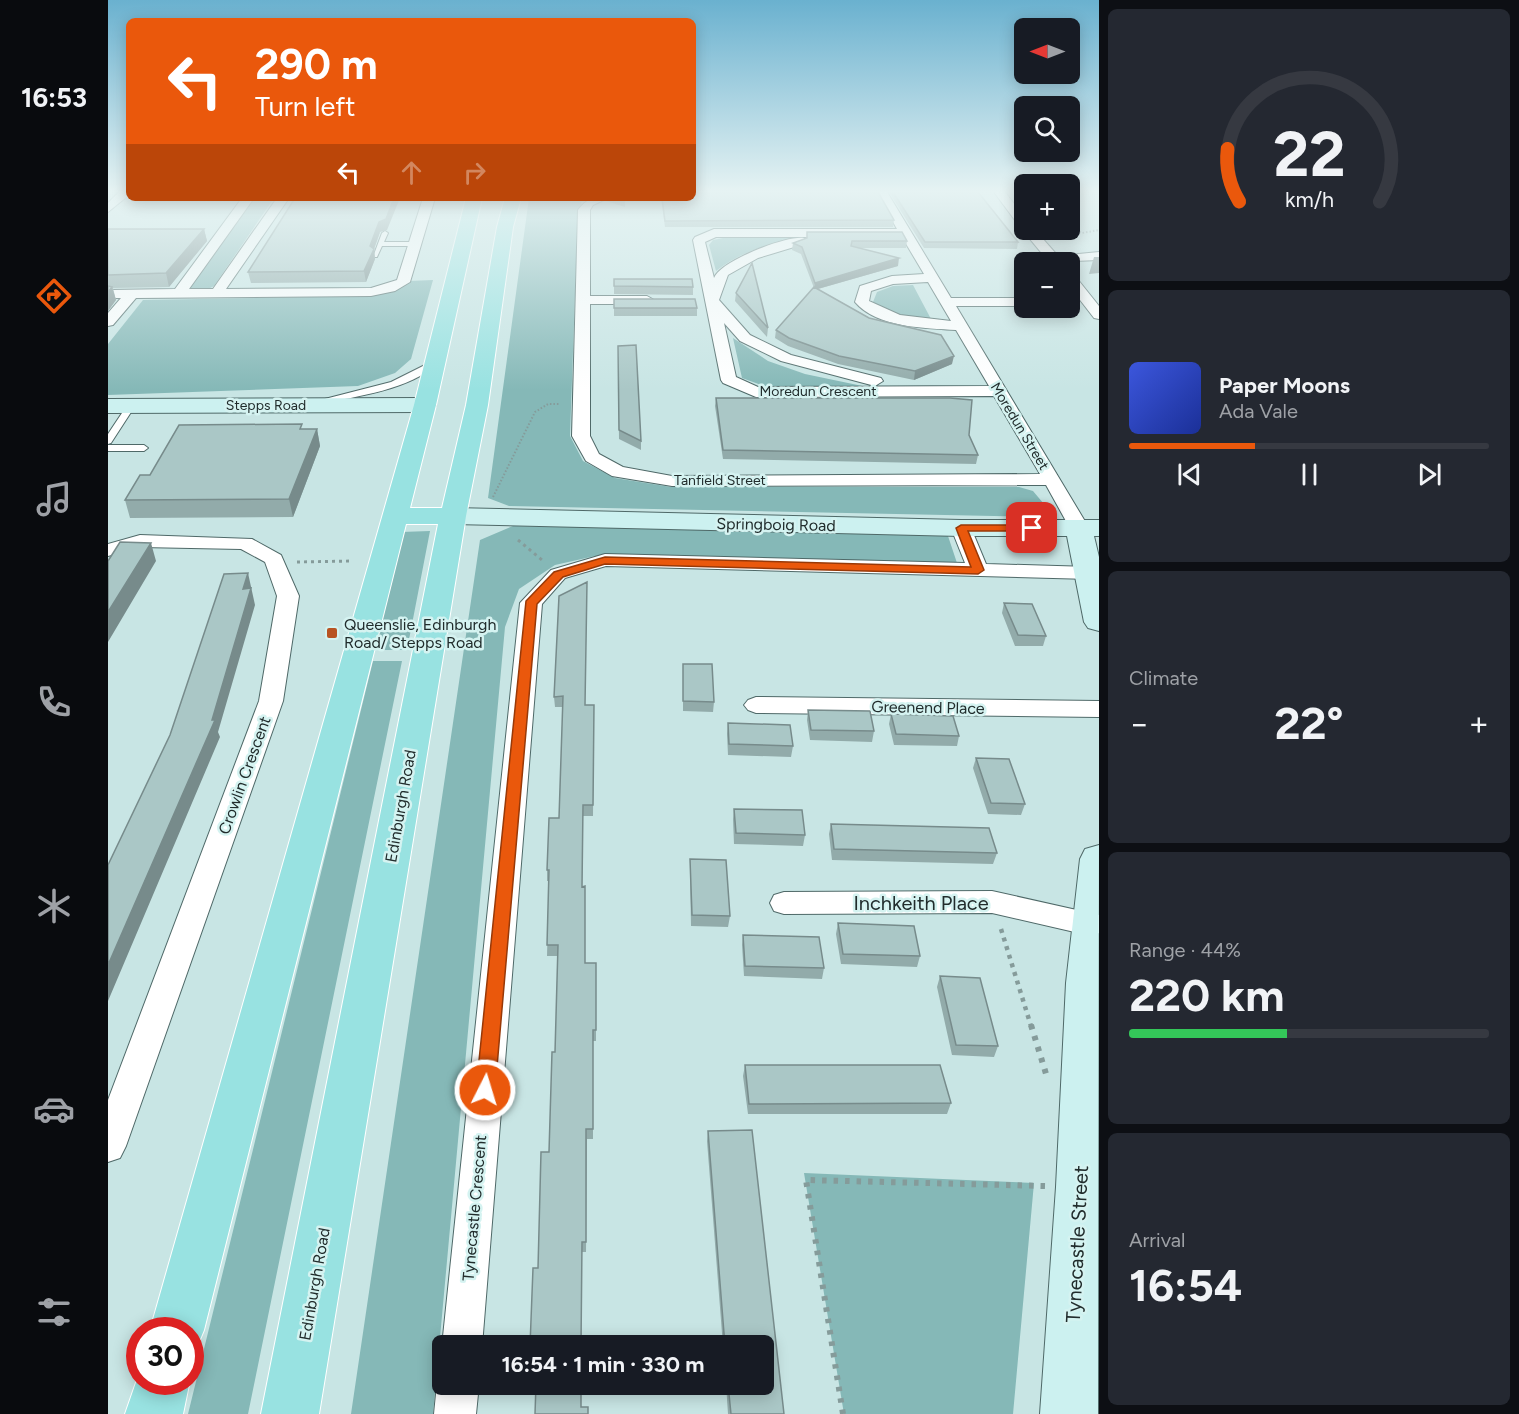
<!DOCTYPE html>
<meta charset="utf-8">
<style>
body{margin:0;font-family:Figtree,sans-serif;background:#242831;color:#f1f3f6;height:100vh;display:flex;flex-direction:column;font-size:22px;white-space:nowrap}
*{box-sizing:border-box;margin:0}
p{font-size:20px;color:#9ea1a6}
.icon{flex:none;width:33px;height:33px;fill:none;stroke:currentColor;stroke-width:2;stroke-linecap:round;stroke-linejoin:round}
.map{position:relative;flex:1;overflow:hidden}
.drawer{display:flex;flex-direction:column;gap:9px;padding:9px;background:#0d0f14;width:420px}
.drawer>*{flex:none}
.top-card{position:absolute;left:18px;top:18px;width:570px;height:183px;border-radius:9px;box-shadow:0 3px 15px #0003;background:#ea580c;color:#fff;overflow:hidden}
.needle{width:39px;rotate:270deg}
.fabs{position:absolute;left:906px;top:18px;display:grid;gap:12px}
.fabs a{display:grid;place-items:center;width:66px;height:66px;border-radius:9px;background:#171b24;box-shadow:0 3px 15px #0003;font-size:30px}
.speed{position:absolute;left:18px;top:1317px;display:flex;gap:12px;font-size:30px;font-weight:700;text-align:center}
.speed>*{display:grid;place-content:center;width:78px;height:78px;border-radius:50%;background:#171b24;box-shadow:0 3px 15px #0003;line-height:1}
.speed .limit{border:9px solid #d22;background:#fff;color:#111}
.pin{position:absolute;display:grid;place-items:center;width:51px;height:51px;color:#fff;margin:-26px;border-radius:12px;box-shadow:0 3px 9px #0006}
.me{position:absolute;width:66px;margin:-33px;rotate:5deg;stroke-linejoin:round;filter:drop-shadow(0 0 4px #0008)}
.turn{display:flex;align-items:center;gap:21px;height:126px;padding:0 30px;font-size:27px}
.turn .icon{width:78px;height:78px;stroke-width:2.5}
.turn b{display:block;font-size:42px;line-height:51px}
.lanes{display:flex;align-items:center;height:57px;padding:0 30px;background:#0003;justify-content:center;gap:30px;direction:ltr}
.lanes .off{opacity:.35}
.big{font-size:45px;font-weight:700;line-height:1.1}
.drawer .tile{flex:1;display:flex;flex-direction:column;justify-content:center;gap:9px;min-width:0;padding:0 21px;border-radius:9px;background:#242831}
.drawer .dial{align-items:center;gap:0}
.dial svg{height:156px;overflow:visible;fill:none;stroke:#363941;stroke-width:7;stroke-linecap:round;text-anchor:middle}
.dial text{fill:#f1f3f6;stroke:none}
.song{display:flex;align-items:center;gap:18px}
.cover{width:72px;height:72px;border-radius:9px;background:linear-gradient(135deg,hsl(230 70% 55%),hsl(230 70% 35%))}
.played{height:6px;border-radius:3px;background:linear-gradient(90deg,#ea580c 35%,#363941 35%)}
.keys{display:flex;justify-content:space-around;direction:ltr}
.heat{display:flex;justify-content:space-between;align-items:center;font-size:33px;direction:ltr}
.charge{height:9px;border-radius:4px;background:linear-gradient(90deg,#34c759 44%,#363941 0)}
.trip{position:absolute;left:324px;top:1335px;width:342px;height:60px;border-radius:9px;background:#171b24;box-shadow:0 3px 15px #0003;font-weight:700;line-height:60px;text-align:center}
main{display:flex;flex:1;min-height:0}
.dock{display:flex;flex-direction:column;width:108px;justify-content:space-around;align-items:center;background:#090b0e;color:#9ea1a6}
.dock .icon{width:42px;height:42px}
.dock .active{color:#ea580c}
.dock b{font-size:27px;color:#f1f3f6}
.map>svg:first-child{display:block}
.green{fill:#85b8b7}
.lines{fill:none;stroke-linecap:round;stroke-linejoin:round}
.lane-casing{stroke:#4f6968;stroke-width:2}
.street-casing{stroke:#4f6968;stroke-width:2}
.secondary-casing{stroke:#4f6968;stroke-width:2}
.primary-casing{stroke:#fff;stroke-width:2}
.path-far3{stroke:#859b9a;stroke-width:2;stroke-dasharray:1.5 2;stroke-linecap:butt}
.path-far2{stroke:#859b9a;stroke-width:3;stroke-dasharray:3 4;stroke-linecap:butt}
.path-far1{stroke:#859b9a;stroke-width:4.5;stroke-dasharray:4 5;stroke-linecap:butt}
.path{stroke:#859b9a;stroke-width:6;stroke-dasharray:4.5 7;stroke-linecap:butt}
.lane{fill:#fff;fill-rule:evenodd}
.street{fill:#fff;fill-rule:evenodd}
.secondary{fill:#ccf1f0;fill-rule:evenodd}
.primary{fill:#98e2e1;fill-rule:evenodd}
.wall{fill:#92abaa}
.shaded-wall{fill:#778b8b}
.building{fill:#aac7c6;stroke:#778b8b;stroke-width:1.5}
.route{fill:#ea580c;stroke:#983908;stroke-width:1.5}
.poi-dot{fill:#b85322;stroke:#d5f3f1;stroke-width:2}
.labels{text-anchor:middle;stroke-width:5;stroke-linejoin:round;paint-order:stroke}
.far-street-label{font-size:14px;fill:#212c2c;stroke:#d5f3f1}
.street-label{font-size:16px;fill:#212c2c;stroke:#d5f3f1}
.poi-label{font-size:16px;fill:#212c2c;stroke:#d5f3f1;text-anchor:start}
.near-street-label{font-size:20px;fill:#212c2c;stroke:#d5f3f1}
</style>
<main>
<nav class="dock">
<b>16:53</b>
<svg class="icon active" aria-label="directions" viewBox="0 0 24 24"><path d="M12 3l9 9-9 9-9-9zM9 14v-3h6M13 9l2 2-2 2"/></svg>
<svg class="icon" aria-label="music" viewBox="0 0 24 24"><path d="M9 18V5l10-2v13"/><circle cx="6" cy="18" r="3"/><circle cx="16" cy="16" r="3"/></svg>
<svg class="icon" aria-label="phone" viewBox="0 0 24 24"><path d="M5 4h4l2 5-3 2q2 4 5 5l2-3 5 2v4C11 20 4 13 5 4z"/></svg>
<svg class="icon" aria-label="climate" viewBox="0 0 24 24"><path d="M12 3v18M4 7l16 10M4 17L20 7"/></svg>
<svg class="icon" aria-label="car" viewBox="0 0 24 24"><path d="M5 17H2v-5l4-1 3-4h7l3 4 3 1v5h-3M9 17h6M6 11h13"/><circle cx="7" cy="17" r="2"/><circle cx="17" cy="17" r="2"/></svg>
<svg class="icon" aria-label="filters" viewBox="0 0 24 24"><path d="M4 7h16M4 17h16"/><circle cx="9" cy="7" r="2"/><circle cx="15" cy="17" r="2"/></svg>
</nav>
<div class="map">
<svg width="991" height="1414" viewBox="0 0 991 1414">
<rect width="100%" height="100%" fill="#c8e5e4"/>
<!-- green -->
<path class="green" d="M147 198H166L106 286 97 291 84 290 81 287Z
M421 198H483L474 202 470 210 462 436 475 461 507 478 563 487H911L925 491 941 510 930 517 401 506 380 498Z
M620 237H699C663 244 638 248 608 271L601 245 605 240Z
M325 280 303 359 287 373 250 386 0 395V344L35 300 264 296 301 281Z
M805 285 823 319C801 319 783 315 765 302L769 292 785 286Z
M625 338 660 361 697 374 764 388 656 386 634 378Z
M405 526 839 533 849 563 487 556 447 565 411 589 397 627 325 1414H243L372 540Z
M322 531 299 650H266L293 532Z
M265 661H294L140 1414H80Z
M696 1173 926 1183 905 1414H736Z"/>
<g class="lines">
<!-- lane casing -->
<g class="lane-casing">
<path id="lane" d="M277 231 280 233 276 242H307L310 244 307 246H274L269 257H265L274 233Z
M323 362 330 364C301 389 250 397 213 403L209 401 283 382Z
M20 404 27 406 3 443 0 444V434Z
M0 445H36L40 448 36 451H0Z"/>
</g>
<!-- street casing -->
<g class="street-casing">
<path id="street" d="M11 192H21V195L0 212V203Z
M768 192H779L843 298H916V306H848L981 528 978 532H964L938 485 564 486 504 476 478 461 464 436 470 210C479 198 485 198 500 198L485 205 482 210V296H539L546 300 539 304H482V436L491 454 515 467 564 476 932 474 886 396 648 397 615 383 613 380 585 240 587 237 606 229H789ZM608 237H794L816 274 784 276 752 286 747 302C769 328 817 328 848 330L881 386 650 387 628 377 616 323 632 341 673 361 767 386 775 381 773 378 683 355 642 335 611 300 620 275 650 258 696 244V238C679 235 612 261 606 278L597 242ZM820 282 843 321 792 315 761 301 763 291 785 284Z
M886 192H897L916 217V227H912Z
M134 198H146L81 289H105L169 198H181L118 289 263 288 289 280 315 198H327L302 282 287 291 263 296 28 298 5 325 0 326V313L13 298H0V290L67 289Z
M916 228 927 230 950 256 991 252V260L941 262 917 233Z
M962 275 967 276 991 306V319L986 318 962 287Z
M853 522 860 524 863 528 878 564 982 567 989 569 991 575 982 579 498 566 457 578 434 604 374 1346H334V1347V1346L412 603 443 570 497 554 857 563 843 528 846 524Z
M32 535 144 539 173 555 191 596 175 701 18 1146 12 1158 0 1162V1100L151 701 169 596 157 562 133 549 33 547 0 556V544Z
M648 697 991 701V717L648 713 640 710 636 705 640 700Z
M884 891 991 915V933L984 936 884 913 676 914 666 911 662 903 666 895 676 892Z
M334 1372V1384H371L368 1414H326L329 1384Z"/>
</g>
<!-- secondary casing -->
<g class="secondary-casing">
<path id="secondary" d="M317 398 325 400 328 405 325 410 317 412 0 413V399Z
M345 508 853 520H991V536H986L991 557V631L980 628 976 622 959 536H853L345 524 336 522 332 516 336 510Z
M991 845 990 1414H932L948 1187 958 983 972 859 977 849Z"/>
</g>
<!-- primary casing -->
<g class="primary-casing">
<path id="primary" d="M358 198H374L328 405 302 508H334L358 405 389 227 397 198H413L405 227 380 405 358 516 211 1414H153L330 524H298L96 1330 88 1349 82 1352V1330H42L306 405Z
M32 1371V1382L82 1380 75 1414H17Z"/>
</g>
<!-- path-far3 -->
<path class="path-far3" d="M962 227 974 233 991 230
M385 497 427 412 440 404H452"/>
<!-- path-far2 -->
<path class="path-far2" d="M410 540 434 560
M189 562 245 561"/>
<!-- path-far1 -->
<path class="path-far1" d="M893 929 923 1026"/>
<!-- path -->
<path class="path" d="M923 1025 939 1077
M735 1414 698 1180 937 1186"/>
<!-- lane -->
<use href="#lane" class="lane"/>
<!-- street -->
<use href="#street" class="street"/>
<!-- secondary -->
<use href="#secondary" class="secondary"/>
<!-- primary -->
<use href="#primary" class="primary"/>
</g>
<!-- wall -->
<path class="wall" d="M781 192H870L910 242 909 249 816 248Z
M498 198H517V207L498 201Z
M553 198H585L786 220 785 227H557Z
M0 229H96L99 241 61 287 5 288 8 300 0 311Z
M279 230 272 232 266 249 267 259 258 282 143 283 140 272Z
M699 238 799 241 798 248H751L790 266 710 289 844 364 806 380 730 364 680 346 667 338 668 330 706 288 693 254 684 250 685 243Z
M506 279 585 287V295L506 294Z
M628 293 660 328 659 337 627 301Z
M506 299 589 308V316H506Z
M510 346 533 441V450L511 439Z
M608 398 861 435 870 455 868 464 615 459 607 406Z
M195 429H209L212 446 185 517 22 518 17 500 42 475Z
M451 596 477 705H486L485 816H475L474 887 477 963H488V1041H485V1139H479L478 1252H474L430 1268 441 1152 447 1052 450 956H439L441 881H439V870L451 818 455 707H447L446 697Z
M896 603 938 636 935 646H907L894 613Z
M575 664 606 702 605 712 575 711Z
M700 710 766 731 764 742 702 740 699 720Z
M783 714 851 736 849 746 786 745 781 724Z
M620 723 685 746 683 757 620 755 619 734Z
M868 758 917 804 913 815 880 814 865 768Z
M626 809 697 835 695 846 626 844 625 819Z
M723 824 889 853 885 864 724 860 721 834Z
M582 859 622 916 620 927 583 926 582 870Z
M730 923 812 956 809 967 733 964 728 934Z
M635 935 716 968 714 979 636 976 634 945Z
M832 976 890 1046 886 1057 844 1055 829 987Z
M637 1065 843 1103 839 1114H640L635 1076Z
M600 1131 676 1414H620L618 1384H656V1346H615L599 1141Z"/>
<!-- shaded-wall -->
<path class="shaded-wall" d="M286 198H292L279 230 272 232 266 249 267 259 258 282 256 271 262 246 271 222Z
M96 229 99 241 61 287 58 273Z
M986 257H991V273L981 274Z
M791 258 790 266 706 290 707 283Z
M4 287 8 300 0 311V292Z
M846 356 844 364 806 380 807 371Z
M209 429 212 446 185 517 181 499Z
M43 543 48 561 0 642V612Z
M140 573 147 605 110 732 112 737 0 1001V965L104 720 135 589Z"/>
<!-- building -->
<path class="building" d="M585 192H770L786 220 557 221 554 198H585Z
M785 192H870L910 242H817Z
M187 198H286L278 219 271 222 262 246 266 249 256 271 140 272Z
M0 229H96L58 273 0 275Z
M699 232H794L799 241H744L743 246 791 258 707 283 694 247 685 243 699 238Z
M644 263 660 328 628 293Z
M506 279H584L585 287 506 286Z
M0 286 4 287 0 292Z
M706 287 761 318 833 335 846 356 807 371 731 356 681 338 668 330Z
M506 299H587L589 308H506Z
M528 345 533 441 511 430 510 346Z
M608 398H842L864 400 861 435 870 455 615 450Z
M194 424 192 429H209L181 499 17 500 32 475H42L71 425Z
M12 542 43 543 0 612V561Z
M140 573 135 589 143 588 104 720H107L0 965V865L62 735 116 574Z
M479 582 477 705H486L485 805H475L474 887 477 886V963H488V1030H485V1129H478V1242H474L473 1346H422L425 1268H430L433 1152H441L444 1052H447L450 945H439L441 870H439L441 818H451L455 696 446 697 451 596Z
M896 603 924 604 938 636 910 635Z
M575 664H604L606 702 575 701Z
M700 710 762 711 766 731 703 730Z
M783 714 845 716 851 736 788 734Z
M620 723 682 725 685 746 621 744Z
M868 758 901 759 917 804 883 803Z
M626 809 694 810 697 835 628 833Z
M723 824 881 828 889 853 726 849Z
M582 859 618 860 622 916 584 915Z
M730 923 806 926 812 956 735 954Z
M635 935 711 937 716 968 637 966Z
M832 976 872 978 890 1046 848 1045Z
M637 1065H832L843 1103 641 1104Z
M644 1130 676 1414H623L620 1384H656V1346H617L600 1131Z
M428 1384H473V1407H480V1414H427Z"/>
<!-- sky -->
<linearGradient id="sky" x2="0" y2="1"><stop stop-color="#6ab1cf"/><stop offset="0.49" stop-color="#e6f3f3"/><stop offset="1" stop-color="#e6f3f3" stop-opacity="0"/></linearGradient>
<rect width="991" height="390" fill="url(#sky)"/>
<!-- route -->
<path class="route" d="M853 525H924L929 528 924 531H860L876 570 870 574 497 564 455 577 429 604 387 1090 384 1096 377 1099 371 1096 368 1090 418 601 446 572 497 557 863 567 848 528Z"/>
<!-- markers -->
<rect class="poi-dot" x="218" y="627" width="12" height="12" rx="3"/>
<g class="labels">
<!-- far-street labels -->
<g class="far-street-label">
<text x="710" y="396">Moredun Crescent</text>
<text x="158" y="410">Stepps Road</text>
<text transform="translate(912 426) rotate(59)" y="5">Moredun Street</text>
<text x="612" y="485">Tanfield Street</text>
</g>
<!-- street labels -->
<g class="street-label">
<text transform="translate(668 524) rotate(1)" y="6">Springboig Road</text>
<text transform="translate(820 707) rotate(1)" y="6">Greenend Place</text>
<text transform="translate(136 775) rotate(-70)" y="6">Crowlin Crescent</text>
<text transform="translate(292 806) rotate(-80)" y="6">Edinburgh Road</text>
<text transform="translate(366 1208) rotate(-85)" y="6">Tynecastle Crescent</text>
<text transform="translate(206 1284) rotate(-80)" y="6">Edinburgh Road</text>
</g>
<!-- poi labels -->
<g class="poi-label">
<text x="236" y="630">Queenslie, Edinburgh<tspan x="236" dy="18">Road/ Stepps Road</tspan></text>
</g>
<!-- near-street labels -->
<g class="near-street-label">
<text x="813" y="910">Inchkeith Place</text>
<text transform="translate(969 1244) rotate(-87)" y="7">Tynecastle Street</text>
</g>
</g>
</svg>
<div class="fabs">
<a><svg class="needle" viewBox="-14 -14 28 28"><path d="M0-13l5 13h-10z" fill="#e53935"/><path d="M0 13l5-13h-10z" fill="#9ea1a6"/></svg></a>
<a><svg class="icon" aria-label="search" viewBox="0 0 24 24"><circle cx="10" cy="10" r="6"/><path d="M15 15l6 6"/></svg></a>
<a>+</a>
<a>−</a>
</div>
<div class="speed"><div class="limit">30</div></div>
<div class="pin" style="left:924px;top:528px;background:#d93025"><svg class="icon" aria-label="arrive" viewBox="0 0 24 24"><path d="M6 21V4h12l-3 4 3 4H6"/></svg></div>
<svg class="me" style="left:377px;top:1090px" viewBox="-20 -20 40 40"><circle r="17" fill="#ea580c" stroke="#fff" stroke-width="3"/><path d="M0-11L8 9 0 5-8 9z" fill="#fff"/></svg>
<div class="trip">16:54 · 1 min · 330 m</div>
<div class="top-card">
<div class="turn"><svg class="icon" aria-label="left" viewBox="0 0 24 24"><path d="M17 20v-9H6M10 6l-5 5 5 5"/></svg><div><b>290 m</b>Turn left</div></div>
<div class="lanes"><svg class="icon" aria-label="left" viewBox="0 0 24 24"><path d="M17 20v-9H6M10 6l-5 5 5 5"/></svg><svg class="icon off" aria-label="ahead" viewBox="0 0 24 24"><path d="M12 20V5M6 11l6-6 6 6"/></svg><svg class="icon off" aria-label="right" viewBox="0 0 24 24"><path d="M7 20v-9h11M14 6l5 5-5 5"/></svg></div>
</div>
</div>
<section class="drawer">
<div class="tile dial"><svg viewBox="0 0 100 80">
<path d="M14 69A42 42 0 1 1 86 69"/>
<path d="M14 69A42 42 0 0 1 8 42" stroke="#ea580c"/>
<text x="50" y="56" font-size="32" font-weight="700">22</text>
<text x="50" y="72" font-size="11">km/h</text>
</svg></div>
<div class="tile">
<div class="song"><i class="cover"></i><div><b>Paper Moons</b><p>Ada Vale</p></div></div>
<div class="played"></div>
<div class="keys"><svg class="icon" aria-label="previous" viewBox="0 0 24 24"><path d="M18 5L8 12l10 7zM5 5v14"/></svg><svg class="icon" aria-label="pause" viewBox="0 0 24 24"><path d="M8 5v14M16 5v14"/></svg><svg class="icon" aria-label="next" viewBox="0 0 24 24"><path d="M6 5l10 7-10 7zM19 5v14"/></svg></div>
</div>
<div class="tile"><p>Climate</p>
<div class="heat"><a>−</a><b class="big">22°</b><a>+</a></div>
</div>
<div class="tile"><p>Range · 44%</p><b class="big">220 km</b><div class="charge"></div></div>
<div class="tile"><p>Arrival</p><b class="big">16:54</b></div>
</section>
</main>
